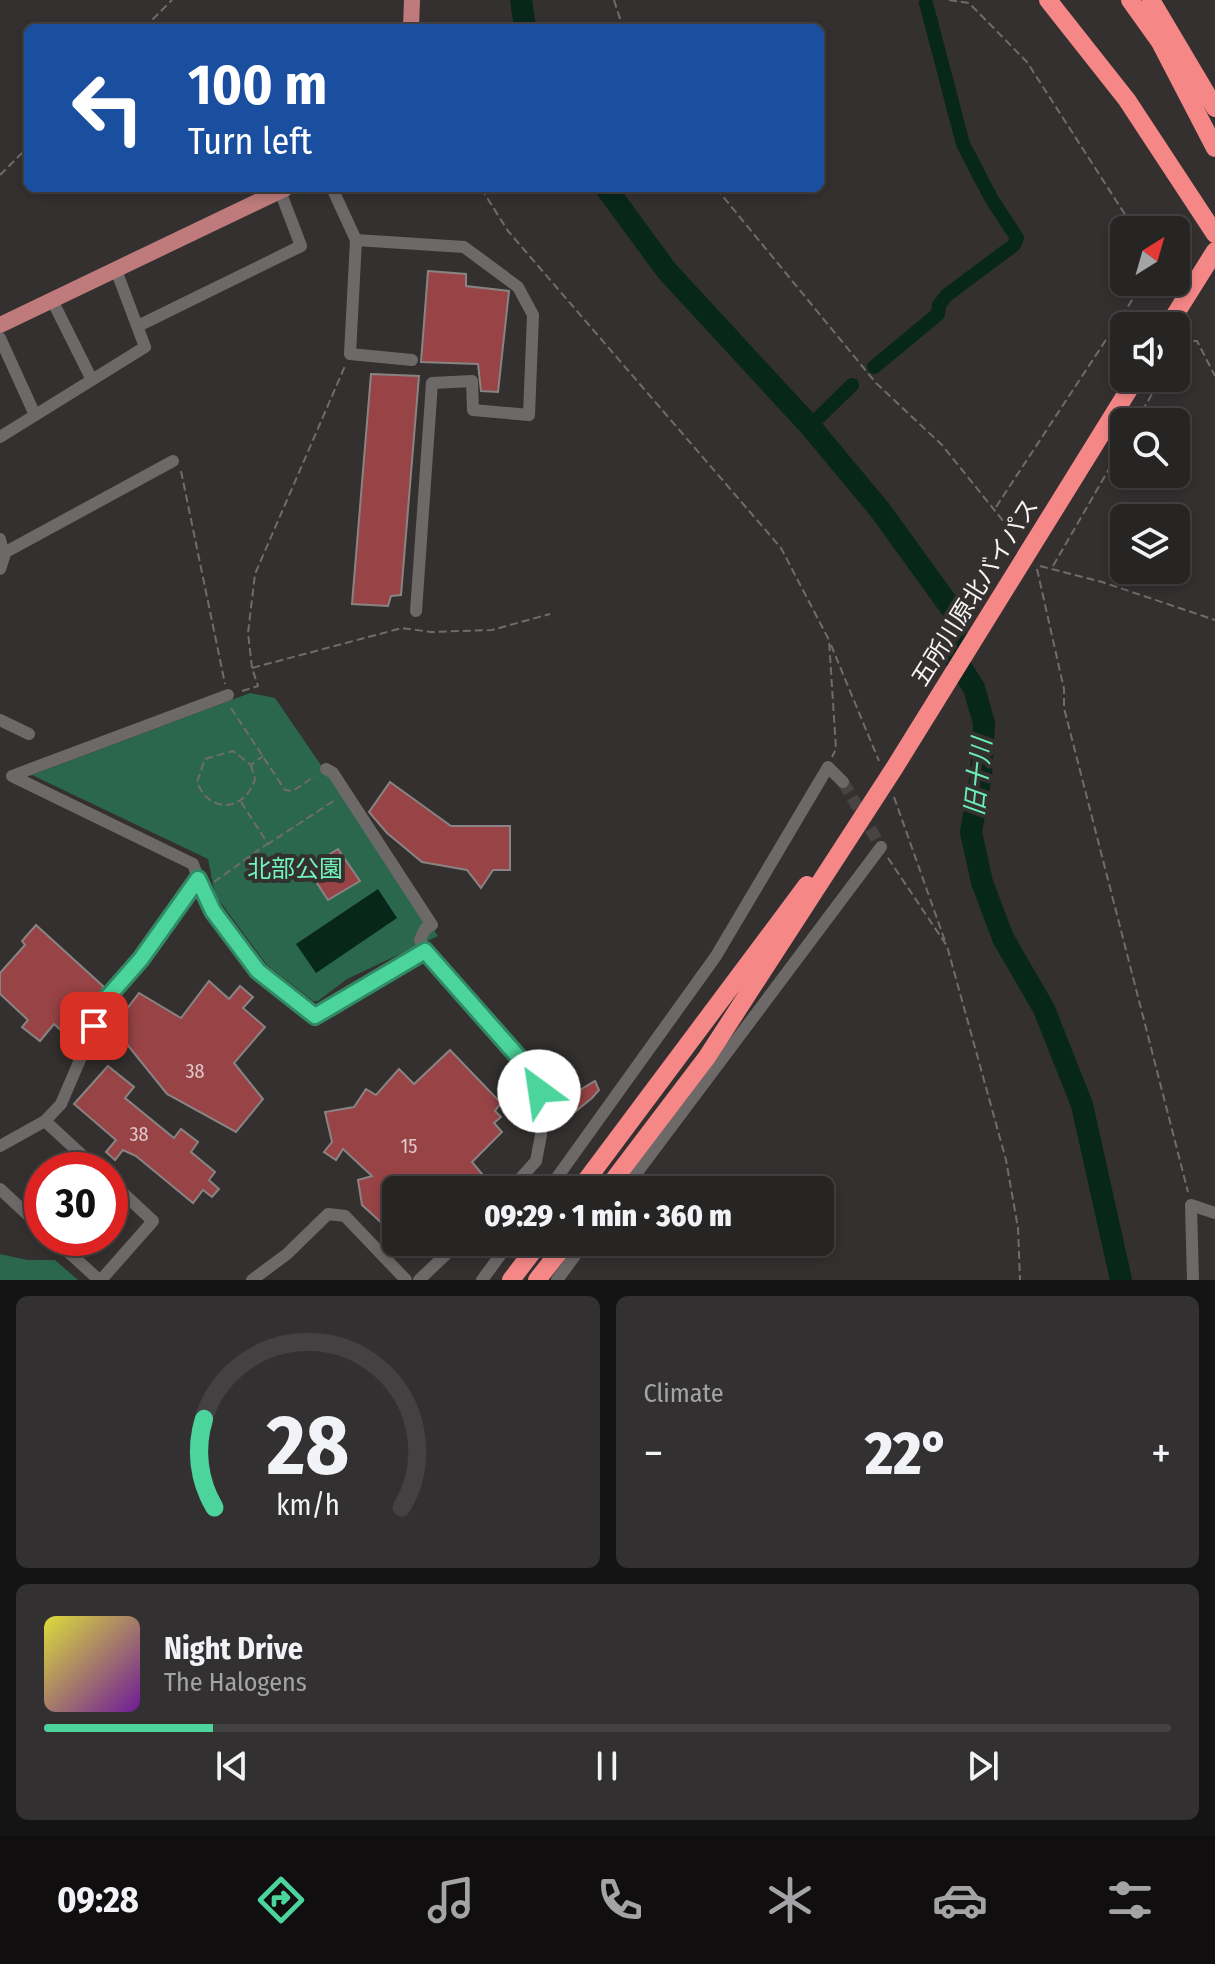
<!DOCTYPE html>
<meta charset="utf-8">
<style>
body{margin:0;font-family:"Fira Sans Condensed","Noto Sans JP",sans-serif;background:#333031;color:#f1f3f6;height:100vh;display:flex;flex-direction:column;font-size:30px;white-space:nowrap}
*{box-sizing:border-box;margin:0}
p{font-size:26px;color:#a4a4a6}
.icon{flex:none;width:44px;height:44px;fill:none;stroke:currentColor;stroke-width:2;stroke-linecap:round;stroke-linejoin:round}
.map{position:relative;height:1280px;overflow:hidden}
.details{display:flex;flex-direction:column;gap:16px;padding:16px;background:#151414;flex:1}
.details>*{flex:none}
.guide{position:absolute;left:24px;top:24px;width:800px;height:168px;border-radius:12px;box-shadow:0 4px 12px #0003,0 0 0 2px #434141;background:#1a4fa0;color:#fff;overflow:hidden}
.needle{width:52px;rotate:37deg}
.fabs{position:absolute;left:1110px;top:216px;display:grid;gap:16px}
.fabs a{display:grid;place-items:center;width:80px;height:80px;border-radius:12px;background:#272424;box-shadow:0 4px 12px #0003,0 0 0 2px #434141;font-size:40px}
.speed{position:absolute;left:24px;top:1152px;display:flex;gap:16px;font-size:40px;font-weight:700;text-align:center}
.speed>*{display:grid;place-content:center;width:104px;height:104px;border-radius:50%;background:#272424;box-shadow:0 4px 12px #0003,0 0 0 2px #434141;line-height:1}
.speed .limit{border:12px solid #d22;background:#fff;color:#111}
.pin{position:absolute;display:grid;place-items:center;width:68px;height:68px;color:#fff;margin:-34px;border-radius:16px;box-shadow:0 4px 12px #0006}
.me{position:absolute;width:88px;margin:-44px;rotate:329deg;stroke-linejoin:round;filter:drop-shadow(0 0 6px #0008)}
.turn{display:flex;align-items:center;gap:28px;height:168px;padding:0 32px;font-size:36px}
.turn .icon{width:104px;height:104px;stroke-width:2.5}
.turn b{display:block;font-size:56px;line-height:68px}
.big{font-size:60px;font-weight:800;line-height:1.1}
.details .tile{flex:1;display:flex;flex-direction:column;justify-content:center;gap:12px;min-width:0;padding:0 28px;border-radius:12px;background:#333031}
.details .dial{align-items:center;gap:0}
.dial svg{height:208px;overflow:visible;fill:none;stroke:#434141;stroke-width:7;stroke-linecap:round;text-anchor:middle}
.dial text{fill:#f1f3f6;stroke:none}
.song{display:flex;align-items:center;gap:24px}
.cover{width:96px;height:96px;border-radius:12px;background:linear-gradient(135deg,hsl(60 70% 55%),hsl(280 70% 35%))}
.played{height:8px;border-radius:4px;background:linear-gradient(90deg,#4bd49b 15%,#434141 15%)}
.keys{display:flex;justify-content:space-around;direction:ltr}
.heat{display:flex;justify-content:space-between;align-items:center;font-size:44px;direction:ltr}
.details .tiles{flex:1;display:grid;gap:16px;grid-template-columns:1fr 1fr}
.tile:last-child{grid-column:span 2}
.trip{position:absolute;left:382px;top:1176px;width:452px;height:80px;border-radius:12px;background:#272424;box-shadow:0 4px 12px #0003,0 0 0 2px #434141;font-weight:800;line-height:80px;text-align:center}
.dock{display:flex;height:128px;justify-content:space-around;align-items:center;background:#100e0e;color:#a4a4a6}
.dock .icon{width:56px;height:56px}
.dock .active{color:#4bd49b}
.dock b{font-size:36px;color:#f1f3f6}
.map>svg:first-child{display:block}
.green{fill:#2a674c}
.water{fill:#07271a}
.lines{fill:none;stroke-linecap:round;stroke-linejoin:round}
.canal{stroke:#07271a;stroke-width:14}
.river{stroke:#07271a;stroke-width:22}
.building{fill:#984346;stroke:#888483;stroke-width:2}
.minor-tunnel{stroke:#484444;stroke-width:12;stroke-dasharray:12 6;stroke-linecap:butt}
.path{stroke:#706c6c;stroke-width:2;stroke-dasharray:8 4;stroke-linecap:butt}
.minor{stroke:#6d6969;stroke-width:12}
.major{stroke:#bf7b7b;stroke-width:16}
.highway{stroke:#f68787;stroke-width:18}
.route-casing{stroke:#318a65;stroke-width:20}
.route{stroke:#4bd49b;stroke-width:14}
.labels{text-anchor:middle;stroke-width:8;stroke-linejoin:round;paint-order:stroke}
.number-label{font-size:20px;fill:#dfc8c8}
.street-label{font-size:24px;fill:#f7f4f4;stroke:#343030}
.park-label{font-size:24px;fill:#70f5ba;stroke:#343030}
.water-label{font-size:26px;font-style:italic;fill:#68edb3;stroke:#343030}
</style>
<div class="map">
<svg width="1215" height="1280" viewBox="0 0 1215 1280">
<rect width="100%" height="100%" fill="#343030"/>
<!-- green -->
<path class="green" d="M250 693 275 698 438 936 347 979 318 1001H313L267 965 215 895 208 859 32 775Z
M0 1254 27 1260H55L78 1280H0Z"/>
<!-- water -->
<path class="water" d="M378 889 397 918 316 973 296 944Z"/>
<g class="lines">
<!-- canal -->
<path class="canal" d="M874 367 938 314 939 305 947 295 1014 245 1017 238 991 198 963 144 926 3
M810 426 852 385"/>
<!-- river -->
<path class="river" d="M521 0 525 28
M606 188 667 271 810 426 880 510 956 615 955 658 974 688 984 723 981 776 971 832 982 882 1003 938 1044 1009 1082 1105 1121 1280"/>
</g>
<!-- building -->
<path class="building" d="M428 271 466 274V286L509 291 498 392 481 391 478 364 421 362Z
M371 374 419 376 401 595 391 596 388 606 352 604Z
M390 782 451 826H510V870H493L481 888 467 870 422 862 387 833 369 812Z
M338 849 360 881 328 900 307 868Z
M36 925 104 987 82 1019 78 1016 63 1032 54 1024 40 1041 22 1027 28 1020 0 994V973L25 945 22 941Z
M209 981 229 999 240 986 253 997 243 1008 265 1027 234 1063 263 1099 236 1132 167 1094 113 1027 139 993 181 1018Z
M450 1050 501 1103 495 1111 501 1117 494 1123 502 1132 472 1162 482 1174 466 1190H396V1236L362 1205 358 1180 372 1176 343 1149 336 1160 324 1152 332 1142 325 1112 354 1107 366 1089 376 1095 399 1069 414 1084Z
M108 1066 134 1087 125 1098 174 1138 181 1129 198 1142 191 1152 215 1172 209 1180 219 1189 212 1197 203 1190 193 1203 136 1156 123 1150 115 1160 106 1152 116 1140 74 1104Z
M595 1081 599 1090 592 1098 560 1124 550 1108Z"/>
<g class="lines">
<!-- minor-tunnel -->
<path class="minor-tunnel" d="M843 782 881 847"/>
<!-- path -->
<path class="path" d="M614 0 623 28
M949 0 969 3 1027 62 1135 230
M144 28 172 0
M0 175 28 147
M481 188 508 231 781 548 829 640 836 749 832 757
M716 188 876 383 942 445 1008 527
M1176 352 1182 341H1197L1215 376
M1136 422 1161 378
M181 471 225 684
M996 507 1144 282
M1040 566 1102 582 1215 620
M1053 566 1124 443
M1037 569 1064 689V708L1188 1192
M831 645 879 761
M252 668 248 633 255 574 345 366
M242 691 258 686 252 668 402 628 431 632 492 630 550 614
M231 708 285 790 293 791 315 776
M251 765 255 779C245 812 209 814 197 782L205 759 233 751 251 765 263 756
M894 797 945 941
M241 802 268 844 335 800
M888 858 947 946 1006 1160 1018 1228 1020 1280
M214 882 267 844"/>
<!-- minor -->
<path class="minor" d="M332 188 356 240 464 247 518 287 533 315 529 415 473 410 472 381 432 383 416 611
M356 240 350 354 412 360
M52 300 92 380
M140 325 301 246 280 191
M0 338 35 415
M0 437 145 347 116 270
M0 539 4 557 0 569
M4 553 173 461
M0 720 29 734
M326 769 333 773 432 925 425 929 420 940 425 951
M12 776 193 864C217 935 259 972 315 1016L425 951 536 1077 541 1135 536 1161 510 1190
M12 776 228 695
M45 1121 98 1170
M0 1146 45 1121 61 1104 106 999 141 959 198 879
M0 1189 42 1228
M548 1190 716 956 828 767 843 782
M624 1190 881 847
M53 1238 99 1280
M101 1280 153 1221 110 1181
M252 1280 287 1254 328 1214 345 1216 406 1280
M419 1280 459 1242
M482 1280 510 1242
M557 1280 585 1242
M1193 1280 1191 1205 1215 1213"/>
<!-- major -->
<path class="major" d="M411 28 412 0
M0 325 286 188"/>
<!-- highway -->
<path class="highway" d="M1048 0 1127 100 1215 234
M1130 0 1160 42 1215 148
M1151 0 1215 108
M1168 326 1215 251
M579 1190 807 885
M606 1190 707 1057 895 767 1136 378
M511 1280 540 1242
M537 1280 567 1242"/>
</g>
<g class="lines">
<!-- route casing -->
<g class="route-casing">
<path id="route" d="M94 1026 106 999 141 959 198 879 213 911 258 971 315 1016 425 951 536 1077 539 1091"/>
</g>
<!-- route -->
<use href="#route" class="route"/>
</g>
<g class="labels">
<!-- number labels -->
<g class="number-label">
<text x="195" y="1078">38</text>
<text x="139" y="1141">38</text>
<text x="409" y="1153">15</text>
</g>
<!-- street labels -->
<g class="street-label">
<text transform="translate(975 592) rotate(-58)" y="8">五所川原北バイパス</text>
</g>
<!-- park labels -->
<g class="park-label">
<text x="295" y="877">北部公園</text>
</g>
<!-- water labels -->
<g class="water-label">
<text transform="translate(978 777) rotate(-84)" y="9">旧十川</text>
</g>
</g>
</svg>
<div class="fabs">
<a><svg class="needle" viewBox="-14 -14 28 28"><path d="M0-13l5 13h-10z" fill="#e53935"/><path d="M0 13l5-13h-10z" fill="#a4a4a6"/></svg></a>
<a><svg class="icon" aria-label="sound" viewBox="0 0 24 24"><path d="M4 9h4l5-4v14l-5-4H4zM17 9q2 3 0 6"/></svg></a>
<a><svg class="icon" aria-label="search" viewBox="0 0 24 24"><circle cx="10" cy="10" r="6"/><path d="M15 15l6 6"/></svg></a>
<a><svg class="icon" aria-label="layers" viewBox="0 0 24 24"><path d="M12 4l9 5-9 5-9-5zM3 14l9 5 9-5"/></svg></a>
</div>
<div class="speed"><div class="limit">30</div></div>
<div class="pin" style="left:94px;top:1026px;background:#d93025"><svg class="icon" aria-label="arrive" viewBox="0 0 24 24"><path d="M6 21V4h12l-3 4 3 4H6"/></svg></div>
<svg class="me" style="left:539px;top:1091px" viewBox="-20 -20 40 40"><circle r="19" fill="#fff"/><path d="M0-13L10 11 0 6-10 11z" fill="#4bd49b"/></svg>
<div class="trip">09:29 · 1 min · 360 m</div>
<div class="guide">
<div class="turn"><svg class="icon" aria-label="left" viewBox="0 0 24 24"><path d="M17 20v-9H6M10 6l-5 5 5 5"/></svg><div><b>100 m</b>Turn left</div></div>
</div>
</div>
<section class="details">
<div class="tiles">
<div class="tile dial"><svg viewBox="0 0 100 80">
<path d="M14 69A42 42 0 1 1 86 69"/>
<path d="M14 69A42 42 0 0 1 10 35" stroke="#4bd49b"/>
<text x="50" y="56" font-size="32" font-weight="700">28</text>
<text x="50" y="72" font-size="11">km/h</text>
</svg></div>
<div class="tile"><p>Climate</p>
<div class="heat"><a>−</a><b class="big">22°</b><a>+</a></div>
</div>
<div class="tile">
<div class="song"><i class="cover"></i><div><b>Night Drive</b><p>The Halogens</p></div></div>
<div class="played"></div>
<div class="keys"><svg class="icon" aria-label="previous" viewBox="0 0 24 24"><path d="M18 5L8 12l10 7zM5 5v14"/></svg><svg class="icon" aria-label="pause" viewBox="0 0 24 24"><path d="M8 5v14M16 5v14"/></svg><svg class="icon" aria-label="next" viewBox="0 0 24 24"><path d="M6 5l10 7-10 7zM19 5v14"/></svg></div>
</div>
</div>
</section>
<nav class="dock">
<b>09:28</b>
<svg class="icon active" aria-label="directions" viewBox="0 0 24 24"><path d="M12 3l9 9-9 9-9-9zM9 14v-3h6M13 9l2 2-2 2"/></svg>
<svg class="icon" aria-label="music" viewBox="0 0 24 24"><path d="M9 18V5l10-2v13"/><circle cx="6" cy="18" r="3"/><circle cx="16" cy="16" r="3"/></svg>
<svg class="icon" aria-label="phone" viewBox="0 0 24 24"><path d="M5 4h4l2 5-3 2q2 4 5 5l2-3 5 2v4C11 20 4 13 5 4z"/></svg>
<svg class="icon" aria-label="climate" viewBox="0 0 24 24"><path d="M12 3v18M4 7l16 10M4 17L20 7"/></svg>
<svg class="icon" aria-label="car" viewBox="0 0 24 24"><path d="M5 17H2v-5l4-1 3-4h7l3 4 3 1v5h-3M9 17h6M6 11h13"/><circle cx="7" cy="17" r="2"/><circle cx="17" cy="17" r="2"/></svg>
<svg class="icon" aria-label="filters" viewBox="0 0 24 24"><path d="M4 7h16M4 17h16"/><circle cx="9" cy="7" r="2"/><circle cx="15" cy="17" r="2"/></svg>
</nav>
